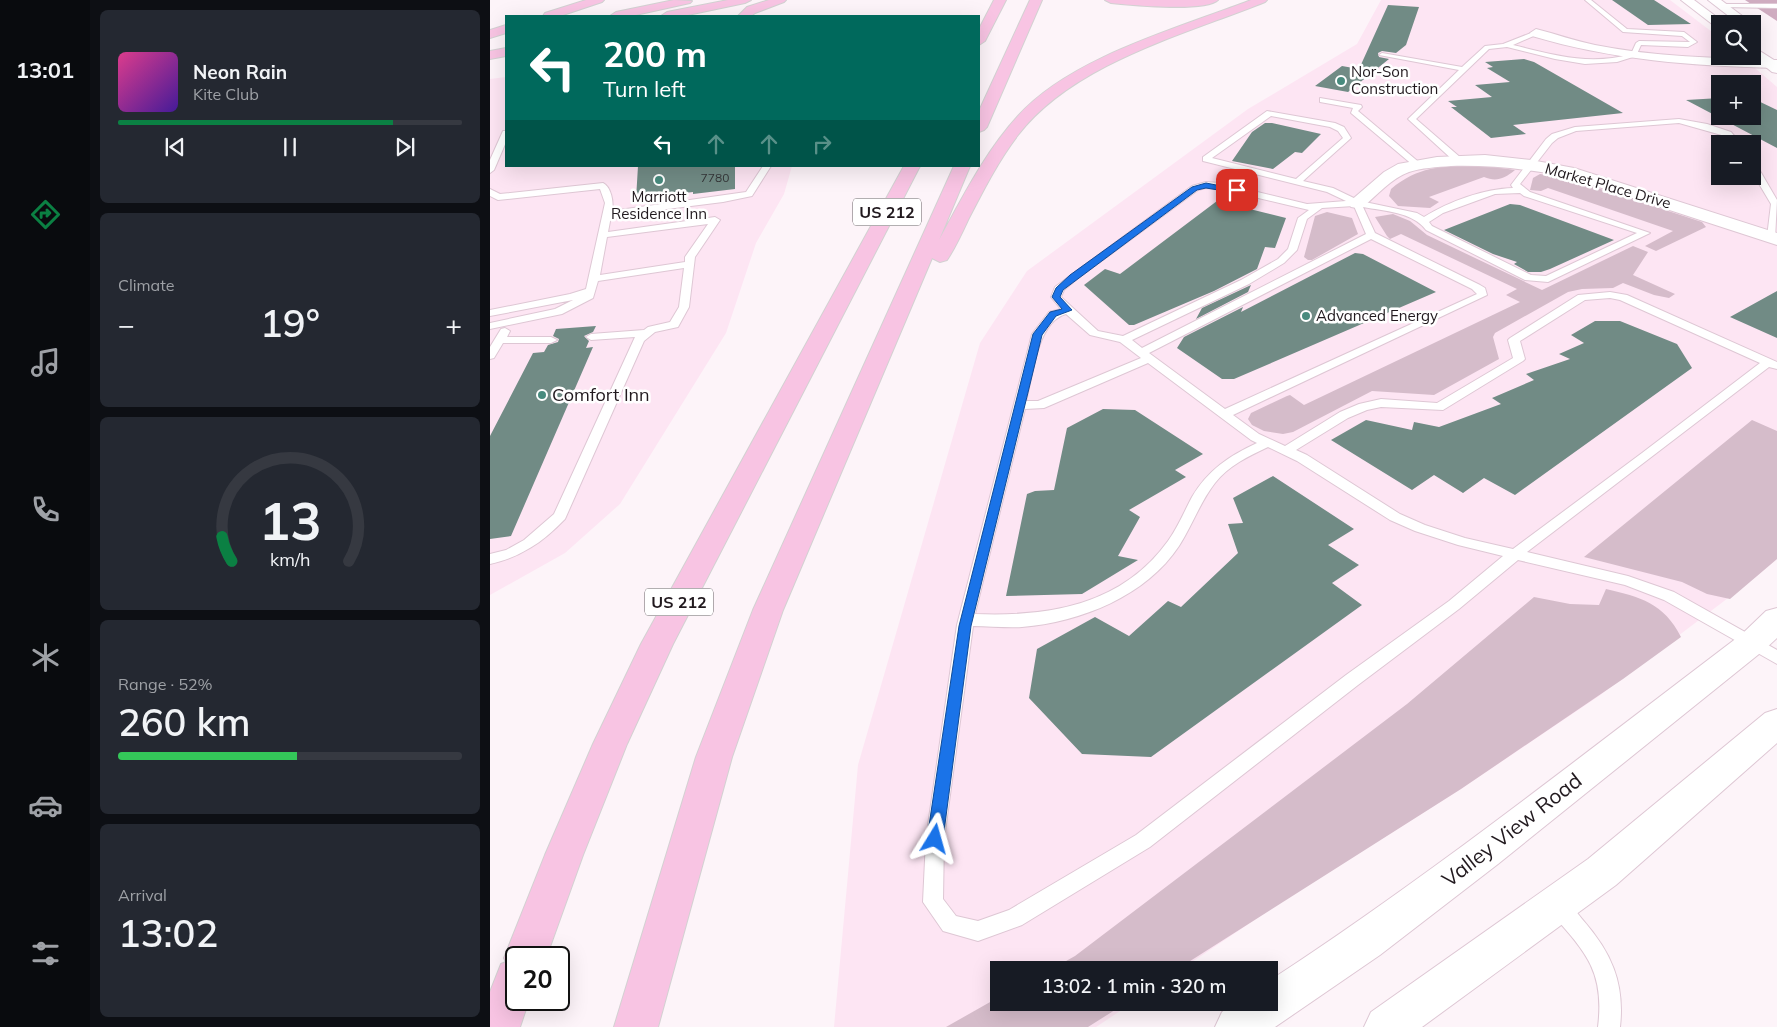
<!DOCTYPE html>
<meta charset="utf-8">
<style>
body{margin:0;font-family:Mulish,sans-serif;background:#242831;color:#f1f3f6;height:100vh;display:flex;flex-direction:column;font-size:19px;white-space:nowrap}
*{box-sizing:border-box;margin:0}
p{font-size:16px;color:#9ea1a6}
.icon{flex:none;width:28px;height:28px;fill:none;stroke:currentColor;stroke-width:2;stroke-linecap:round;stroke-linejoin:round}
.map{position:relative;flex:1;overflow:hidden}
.sheet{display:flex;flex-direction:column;gap:10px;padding:10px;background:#0d0f14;width:400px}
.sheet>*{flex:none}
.guide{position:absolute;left:15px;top:15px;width:475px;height:152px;border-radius:0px;box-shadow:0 5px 20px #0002;background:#00695c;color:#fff;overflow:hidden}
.controls{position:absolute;left:1221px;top:15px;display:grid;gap:10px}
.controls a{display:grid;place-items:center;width:50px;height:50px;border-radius:0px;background:#171b24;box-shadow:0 5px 20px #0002;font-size:25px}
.speed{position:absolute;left:15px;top:946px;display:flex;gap:10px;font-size:25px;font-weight:700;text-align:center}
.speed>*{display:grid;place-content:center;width:65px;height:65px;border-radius:50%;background:#171b24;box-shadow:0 5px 20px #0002;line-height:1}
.speed .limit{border:2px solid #111;border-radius:8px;background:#fff;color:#111}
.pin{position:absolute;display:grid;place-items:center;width:42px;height:42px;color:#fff;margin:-21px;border-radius:10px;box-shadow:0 2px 8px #0006}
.me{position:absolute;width:55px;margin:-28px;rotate:8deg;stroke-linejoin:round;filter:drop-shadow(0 0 4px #0008)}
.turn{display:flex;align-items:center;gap:18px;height:105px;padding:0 15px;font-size:22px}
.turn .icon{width:65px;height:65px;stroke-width:2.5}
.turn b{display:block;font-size:35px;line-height:42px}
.lanes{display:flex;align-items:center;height:48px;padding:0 15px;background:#0003;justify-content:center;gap:25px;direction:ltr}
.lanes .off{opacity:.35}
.big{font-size:38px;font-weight:600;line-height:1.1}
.sheet .card{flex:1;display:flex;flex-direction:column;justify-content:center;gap:8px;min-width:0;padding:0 18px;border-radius:8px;background:#242831}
.sheet .dial{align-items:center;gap:0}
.dial svg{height:130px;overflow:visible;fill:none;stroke:#363941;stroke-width:7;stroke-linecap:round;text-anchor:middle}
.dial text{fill:#f1f3f6;stroke:none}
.song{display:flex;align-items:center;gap:15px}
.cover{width:60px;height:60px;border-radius:8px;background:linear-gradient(135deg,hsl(330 70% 55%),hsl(260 70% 35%))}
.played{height:5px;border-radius:2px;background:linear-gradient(90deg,#0b8043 80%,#363941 80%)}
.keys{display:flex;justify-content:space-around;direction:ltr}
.heat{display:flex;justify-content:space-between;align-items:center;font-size:28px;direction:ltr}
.charge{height:8px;border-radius:4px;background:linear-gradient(90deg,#34c759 52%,#363941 0)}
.trip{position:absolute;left:500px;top:961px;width:288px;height:50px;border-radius:0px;background:#171b24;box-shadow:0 5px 20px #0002;font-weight:600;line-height:50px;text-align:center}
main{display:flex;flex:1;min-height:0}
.dock{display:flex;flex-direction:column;width:90px;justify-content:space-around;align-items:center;background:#090b0e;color:#9ea1a6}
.dock .icon{width:35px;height:35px}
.dock .selected{color:#0b8043}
.dock b{font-size:22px;color:#f1f3f6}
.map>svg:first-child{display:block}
.built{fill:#fde5f3;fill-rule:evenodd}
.green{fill:#d5bcca}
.forest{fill:#cfacc0}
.building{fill:#718b85}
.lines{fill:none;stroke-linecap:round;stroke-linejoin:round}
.service-casing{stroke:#dec7d4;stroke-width:2}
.minor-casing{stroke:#dec7d4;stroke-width:2}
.secondary-casing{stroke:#dec7d4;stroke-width:2}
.motorway-casing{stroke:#d3d1d2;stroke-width:2}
.service{fill:#fff;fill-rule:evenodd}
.minor{fill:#fff;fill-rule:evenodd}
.secondary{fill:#fff;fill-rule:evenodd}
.motorway{fill:#f8c4e3;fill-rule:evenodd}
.route{fill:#1a73e8;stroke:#114b97}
.poi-dot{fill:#488b7e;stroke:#fff;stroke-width:2}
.labels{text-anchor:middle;stroke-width:5;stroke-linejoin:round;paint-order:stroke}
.far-number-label{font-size:12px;fill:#353638}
.far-poi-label{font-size:15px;fill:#21191e;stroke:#fff;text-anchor:start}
.far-street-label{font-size:15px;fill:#21191e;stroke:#fff}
.shield{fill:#fff;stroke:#645e62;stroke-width:1}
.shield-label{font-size:16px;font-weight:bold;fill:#21191e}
.poi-label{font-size:18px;fill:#21191e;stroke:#fff;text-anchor:start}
.near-street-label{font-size:21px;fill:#21191e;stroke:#fff}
</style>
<main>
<nav class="dock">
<b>13:01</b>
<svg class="icon selected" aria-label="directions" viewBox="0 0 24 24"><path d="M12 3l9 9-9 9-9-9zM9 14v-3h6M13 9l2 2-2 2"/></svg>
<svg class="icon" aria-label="music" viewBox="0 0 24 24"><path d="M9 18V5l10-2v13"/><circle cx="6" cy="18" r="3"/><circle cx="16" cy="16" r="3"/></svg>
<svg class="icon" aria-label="phone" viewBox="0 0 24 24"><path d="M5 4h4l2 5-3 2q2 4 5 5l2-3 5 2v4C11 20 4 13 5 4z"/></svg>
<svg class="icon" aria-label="climate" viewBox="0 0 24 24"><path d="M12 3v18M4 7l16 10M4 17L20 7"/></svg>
<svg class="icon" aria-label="car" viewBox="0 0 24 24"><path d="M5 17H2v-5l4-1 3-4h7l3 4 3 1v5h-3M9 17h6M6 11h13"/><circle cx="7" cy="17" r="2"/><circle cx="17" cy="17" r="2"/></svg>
<svg class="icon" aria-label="filters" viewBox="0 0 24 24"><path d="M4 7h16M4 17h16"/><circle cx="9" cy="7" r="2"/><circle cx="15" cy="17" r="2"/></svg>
</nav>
<section class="sheet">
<div class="card">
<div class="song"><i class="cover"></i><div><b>Neon Rain</b><p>Kite Club</p></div></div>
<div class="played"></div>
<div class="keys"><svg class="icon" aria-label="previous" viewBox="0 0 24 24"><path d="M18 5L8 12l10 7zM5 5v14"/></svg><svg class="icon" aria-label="pause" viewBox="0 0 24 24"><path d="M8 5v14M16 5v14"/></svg><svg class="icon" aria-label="next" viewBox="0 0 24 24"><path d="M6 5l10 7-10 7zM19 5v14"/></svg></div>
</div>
<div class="card"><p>Climate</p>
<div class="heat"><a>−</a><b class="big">19°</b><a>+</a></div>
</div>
<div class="card dial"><svg viewBox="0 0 100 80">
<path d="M14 69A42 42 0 1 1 86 69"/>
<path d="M14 69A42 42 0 0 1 8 54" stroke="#0b8043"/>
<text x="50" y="56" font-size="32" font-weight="700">13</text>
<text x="50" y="72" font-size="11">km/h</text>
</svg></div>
<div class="card"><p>Range · 52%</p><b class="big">260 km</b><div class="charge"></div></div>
<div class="card"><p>Arrival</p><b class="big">13:02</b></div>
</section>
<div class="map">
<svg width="1287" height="1027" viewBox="0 0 1287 1027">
<rect width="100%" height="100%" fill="#fdf4f9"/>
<!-- built -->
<path class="built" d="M891 0H1180L1230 38V56H1251L1287 87V559L1267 576 1109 696 971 789 793 901 690 970H509V1002L642 1003 606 1027H344L368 765 490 343 537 271 758 109 867 44ZM1230 84H1262V116H1230ZM1230 144H1262V176H1230Z
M16 77V166H302L294 194 266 243 236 333 130 504 75 553 0 595V79Z"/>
<!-- green -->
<path class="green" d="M984 164 1025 170C1014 179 1006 182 994 177L939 197 949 202 940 208 908 206 899 196 901 189C927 167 952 166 984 164Z
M1050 174 1077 178 1212 222 1216 227 1166 251 1155 246 1183 231 1058 188 1051 191 1040 190 1043 178Z
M837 212 862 218 868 234 822 260H818L814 257 825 216Z
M903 214 920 221 937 235 1052 290 1143 246 1158 252 1143 275 1185 294 1179 298 1164 295 1133 283 1123 288 1092 289 1078 292 1005 333 1003 337 1009 359 944 395 882 391 803 432 793 434 774 431 762 425 758 419 761 413 797 396 800 395 814 405 1030 302 1016 295 1027 289 911 234 900 239 897 236 885 217Z
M1262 420 1287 431V559L1240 599 1217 594 1192 582 1094 557Z
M1116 589C1150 597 1174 603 1191 637L1133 679 971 789 686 970H560L585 956 917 704 1044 597 1080 604 1109 605Z
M509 997V1002L636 1003 598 1027H456Z"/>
<!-- forest -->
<path class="forest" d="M1255 0H1287V21Z"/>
<!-- building -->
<path class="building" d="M1122 0H1164L1201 24 1158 25Z
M898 5 929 7 916 45 906 53 892 51 888 53 889 57 899 59 858 92 825 86 852 66 869 69Z
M1034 59 1044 62 1133 113 1023 125 1036 134 1001 138 961 107H967L958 101 1002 97 985 85 1020 82 997 68 1003 67 995 62Z
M1230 98V116H1262V98L1287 110V148L1196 100Z
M775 123H782L831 134 812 153 805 152 783 169 742 161 762 132Z
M148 166H245V189L203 194V192L146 199Z
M727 201 796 218 785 248 775 247 767 269 724 291 644 325H639L594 285 615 269 630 274Z
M1020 204 1030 205 1124 240 1060 269 1051 272H1038L1024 264 1027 262 1003 254 954 230Z
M865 253 873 254 946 292 744 379H732L687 348 694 337 753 307 751 312Z
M761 285 758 292 706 319 712 308Z
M1287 291V338L1240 317Z
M1105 321H1130L1187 344 1202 368 1025 495 994 478 973 493 944 475 922 490 841 440 876 420 922 430 924 422 949 427 1011 404 1002 398 1044 380 1036 374 1080 359 1069 354 1094 343 1081 335Z
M106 326 103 332 94 336 99 341 96 348 103 347 21 536 0 539V436L43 353 54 352 58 345 68 342 69 339 63 336 66 329Z
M613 409 645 410 713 454 685 470 696 477 639 510 650 517 628 556 648 560 592 594 516 596 537 494 545 491 564 490 577 428Z
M783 476 864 529 838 545 869 565 842 583 872 605 661 757 592 754 539 698 547 649 605 617 639 636 678 601 691 607 748 553 738 524 753 523 743 498Z"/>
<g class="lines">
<!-- service casing -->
<g class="service-casing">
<path id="service" d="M1095 0H1101L1137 29 1194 32 1207 42 1198 47 1151 45 1146 56 1127 62 1095 64 1065 59 1017 47 999 49 926 119 971 158V162H965L918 119 969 70 889 55 892 53 972 67 995 46 1013 44 1046 31 1048 32V34L1023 45C1064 55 1100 66 1141 54L1146 43 1149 41 1200 42 1192 36 1133 32Z
M1233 4H1287V8L1231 7Z
M830 98 871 105 872 107 868 111 931 164 924 166 861 113 863 108 830 102Z
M777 111 845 123 854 127 861 138 813 181 843 188 870 201 927 213 934 217C960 201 993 189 1023 188L1021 185 1056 139 1062 134 1085 127 1189 119 1217 124 1241 132 1251 144H1242L1235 136 1189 123 1086 131 1068 138 1062 143 1030 184 1040 192 1160 233 1058 282 1035 280 936 230C923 212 894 211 873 207L885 233 990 285 995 288 997 295 743 415 769 434 795 446 850 412 869 404 891 399 947 403 1023 358 1018 340 1020 338 1088 295 1120 292 1137 295 1287 362V369L1279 367 1037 552 1138 576 1184 592 1287 650V664L1174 600 1135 585 1028 560 969 609 868 685 660 847 532 925 488 941 453 931 433 902 436 839 467 625 542 334 559 312 571 309 561 297 565 287 702 186 716 182 730 183 817 204 856 201 837 192 713 161V157ZM781 116 840 127 848 131 853 138 806 179 722 158ZM716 188 730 189 819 210 808 218 798 249 788 259 751 280 633 336 608 331 571 297 574 290 587 279 708 190ZM1030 193 1034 196 1147 233 1056 276 1041 275 942 226 939 222 953 213 1005 194ZM864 206 876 234 652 348 642 340 759 284 794 263 807 250 817 219 832 208ZM881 239 982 289 987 294 735 409 659 353ZM1120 298 1130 300 1270 363 1152 453 1023 549 975 538 935 525 910 514 817 455 806 450 858 418 877 410 891 407 953 410 1033 361 1035 359 1030 341 1095 300ZM576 314 600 335 630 342 651 358 548 401H536C543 375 547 322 576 314ZM658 363 761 440 767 443C739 456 718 470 702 497 694 512 688 527 678 541 632 605 559 617 485 614L535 409 554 408ZM778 447 807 461 900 520 925 531 968 545 1013 556 959 601 856 675 646 835 519 910 488 921 466 916 453 899 454 839 483 626C499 626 516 628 532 627 591 622 656 596 689 546 702 526 710 502 725 483 738 466 759 456 778 447Z
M13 131H16V142L4 170 0 173V160Z
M1262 162 1266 164 1287 200 1285 239H1279L1277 237 1281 204 1262 172Z
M273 166H281L262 196 233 202 121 216 118 232 225 217 230 220 205 257 199 307 188 327 165 332 154 341 75 519C53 542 31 557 0 564V554L16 550 34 540 64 514 145 337 101 340 96 337 101 334 154 330 158 327 180 322 189 307 194 268 108 281 103 298 72 314 0 329V323L65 309 83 300 0 316V310L80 294 96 289 115 203 110 189 8 200 0 196V189L10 194 113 183C121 187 124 202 122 211L256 192ZM218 224 195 257V262L110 275 117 237Z
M15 328 20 331 17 337H61L67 340 61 343H13L4 358 0 359V347L11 329Z
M1067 896C1078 900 1085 910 1092 919 1121 952 1135 982 1130 1027H1108C1115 971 1095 951 1060 912L1057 905 1060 898Z"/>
</g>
<!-- minor casing -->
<g class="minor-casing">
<path id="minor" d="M1046 29C1066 34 1085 41 1105 45 1165 57 1226 58 1287 60V68C1203 66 1122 60 1042 36L1040 33Z
M995 155 1041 160 1084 168 1287 233V245L1075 176C1036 169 1000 165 961 166 947 167 931 168 919 172 902 178 887 195 873 207L867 208 861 207 858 203 894 172 908 164 947 157Z"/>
</g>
<!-- secondary casing -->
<g class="secondary-casing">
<path id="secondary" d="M1191 0H1204L1236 24H1230V28L1226 27Z
M1218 0H1231L1263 24H1249Z
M1262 46 1287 62V73L1282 72 1262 56Z
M1287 608V638L1274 650 1008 864 890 955 785 1027H725L732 1012 746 1002H779V981C943 874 1096 752 1252 634L1276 611Z
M1287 709V743L1126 885 932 1027H874L881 1012 1098 859 1275 713Z"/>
</g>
<!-- motorway casing -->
<g class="motorway-casing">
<path id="motorway" d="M96 0H114L112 2 70 16H53L55 13Z
M184 0 202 1 200 3 141 16H120L126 12Z
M238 0H261L255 3 193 16H171L177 12Z
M279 0H296L294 2 265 13 261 16H248L257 7Z
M504 0H516L495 41 489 45V29Z
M540 0H552L497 127 494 130 489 132V111Z
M615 0H728C715 12 641 5 621 3Z
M761 0H777L775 2C693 35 584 63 528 135 508 161 493 191 478 220 472 233 465 248 457 260L450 262 442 258 293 610 242 757 168 1027H124L206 757 263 610 464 166H480L449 240C473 197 495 152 528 116 581 57 689 28 761 0Z
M16 25V33L0 38V30Z
M16 48V56L0 59V51Z
M414 166H430L183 644 137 744 93 855 56 958H26V1000H39L30 1027H0V992L11 964 16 962 14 958 55 855 103 744 151 644Z"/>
</g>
<!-- service -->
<use href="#service" class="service"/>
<!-- minor -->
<use href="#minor" class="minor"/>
<!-- secondary -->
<use href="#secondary" class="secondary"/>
<!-- motorway -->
<use href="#motorway" class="motorway"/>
</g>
<!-- route -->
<path class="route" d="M716 183 751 190 747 193 716 188 707 190 573 290 570 297 582 310 566 316 552 335 481 626 453 839 451 844 445 846 440 844 437 839 469 626 543 334 560 312 572 309 562 297 566 288 580 275 702 187Z"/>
<!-- markers -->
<g class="poi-dot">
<circle cx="851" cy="81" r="5"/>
<circle cx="169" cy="180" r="5"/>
<circle cx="816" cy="316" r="5"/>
<circle cx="52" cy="395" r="5"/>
</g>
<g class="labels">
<!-- far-number labels -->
<g class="far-number-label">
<text x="225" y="182">7780</text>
</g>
<!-- far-poi labels -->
<g class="far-poi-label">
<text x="861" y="77">Nor-Son<tspan x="861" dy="17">Construction</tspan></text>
<text x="169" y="202" text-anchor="middle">Marriott<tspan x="169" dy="17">Residence Inn</tspan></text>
<text x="826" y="321">Advanced Energy</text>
</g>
<!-- far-street labels -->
<g class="far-street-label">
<text transform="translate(1118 186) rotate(16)" y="5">Market Place Drive</text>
</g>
<!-- shield labels -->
<g class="shield">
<rect x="363" y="198.5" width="68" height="27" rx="4"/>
<rect x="155" y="588.5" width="68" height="27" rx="4"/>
</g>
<g class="shield-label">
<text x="397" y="218">US 212</text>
<text x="189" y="608">US 212</text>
</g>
<!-- poi labels -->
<g class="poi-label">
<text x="62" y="401">Comfort Inn</text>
</g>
<!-- near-street labels -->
<g class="near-street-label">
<text transform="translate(1022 830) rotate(-38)" y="7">Valley View Road</text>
</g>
</g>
</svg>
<div class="controls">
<a><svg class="icon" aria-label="search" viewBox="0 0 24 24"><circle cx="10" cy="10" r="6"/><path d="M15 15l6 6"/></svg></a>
<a>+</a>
<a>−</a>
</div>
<div class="speed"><div class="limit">20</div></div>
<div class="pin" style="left:747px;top:190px;background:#d93025"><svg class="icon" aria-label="arrive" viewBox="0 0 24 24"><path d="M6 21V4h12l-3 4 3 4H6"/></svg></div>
<svg class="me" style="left:445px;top:839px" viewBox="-20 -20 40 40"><path d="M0-17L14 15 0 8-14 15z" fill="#1a73e8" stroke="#fff" stroke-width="4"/></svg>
<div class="trip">13:02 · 1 min · 320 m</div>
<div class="guide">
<div class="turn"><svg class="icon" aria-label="left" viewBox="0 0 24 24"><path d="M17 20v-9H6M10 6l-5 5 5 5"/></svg><div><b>200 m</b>Turn left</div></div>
<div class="lanes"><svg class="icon" aria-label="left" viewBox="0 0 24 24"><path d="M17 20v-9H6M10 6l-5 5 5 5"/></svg><svg class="icon off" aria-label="ahead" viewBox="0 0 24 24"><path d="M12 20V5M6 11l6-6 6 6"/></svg><svg class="icon off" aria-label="ahead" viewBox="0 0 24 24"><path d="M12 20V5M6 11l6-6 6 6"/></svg><svg class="icon off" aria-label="right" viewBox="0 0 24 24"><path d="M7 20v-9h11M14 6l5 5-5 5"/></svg></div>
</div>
</div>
</main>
